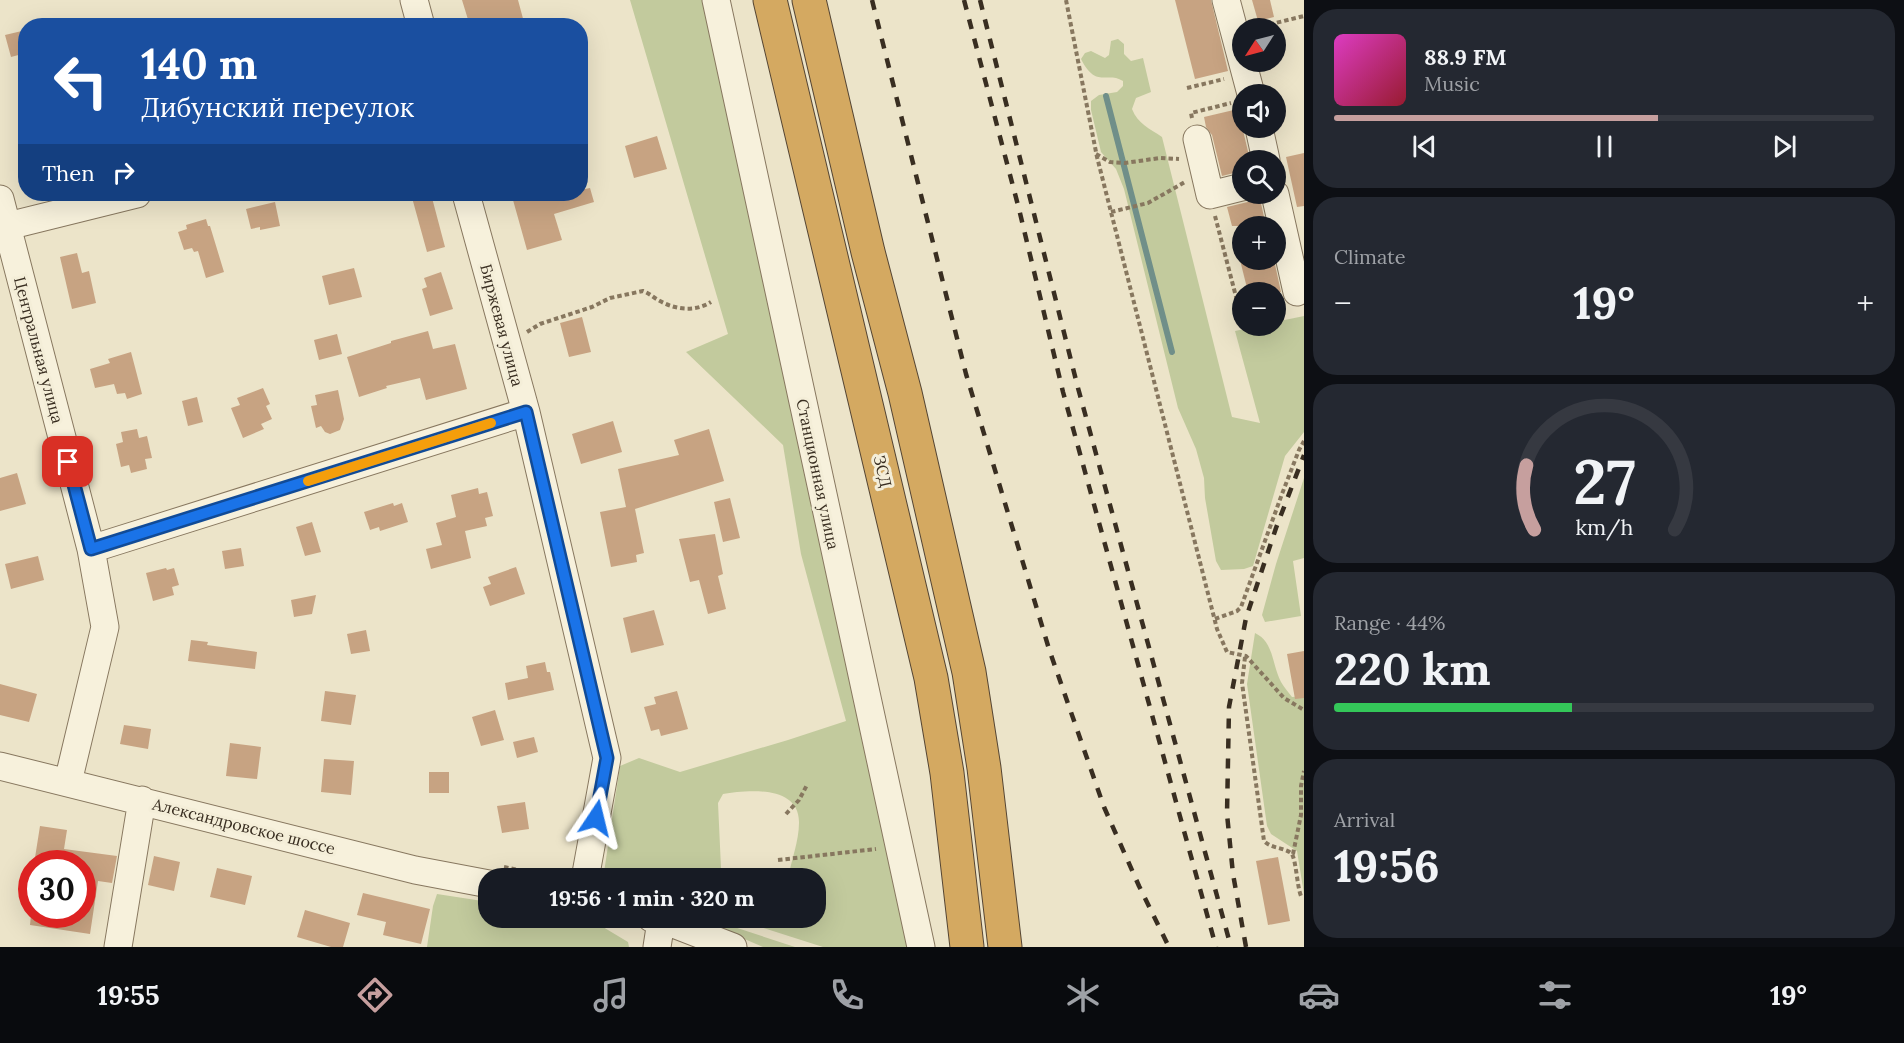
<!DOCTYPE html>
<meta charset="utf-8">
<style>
body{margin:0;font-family:Lora,serif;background:#242831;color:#f1f3f6;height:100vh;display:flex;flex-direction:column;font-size:22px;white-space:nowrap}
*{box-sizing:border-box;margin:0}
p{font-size:20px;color:#9ea1a6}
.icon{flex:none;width:33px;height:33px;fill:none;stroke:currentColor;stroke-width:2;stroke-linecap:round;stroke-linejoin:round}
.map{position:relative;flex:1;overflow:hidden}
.drawer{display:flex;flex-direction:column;gap:9px;padding:9px;background:#0d0f14;width:600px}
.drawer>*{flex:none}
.banner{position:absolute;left:18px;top:18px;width:570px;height:183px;border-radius:24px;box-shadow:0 6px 24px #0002;background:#1a4fa0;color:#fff;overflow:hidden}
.needle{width:39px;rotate:234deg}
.fabs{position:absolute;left:1232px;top:18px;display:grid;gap:12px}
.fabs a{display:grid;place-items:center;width:54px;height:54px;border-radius:50%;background:#171b24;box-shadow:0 6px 24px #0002;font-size:30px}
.speed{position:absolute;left:18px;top:850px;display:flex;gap:12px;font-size:30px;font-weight:700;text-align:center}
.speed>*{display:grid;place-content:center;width:78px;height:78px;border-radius:50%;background:#171b24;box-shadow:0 6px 24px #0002;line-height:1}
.speed .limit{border:9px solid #d22;background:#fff;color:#111}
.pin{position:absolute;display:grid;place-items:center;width:51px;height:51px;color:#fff;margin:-26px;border-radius:12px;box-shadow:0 3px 9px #0006}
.me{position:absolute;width:66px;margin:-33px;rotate:10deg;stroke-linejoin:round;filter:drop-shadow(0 0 4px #0008)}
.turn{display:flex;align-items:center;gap:21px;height:126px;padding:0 24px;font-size:27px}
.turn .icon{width:78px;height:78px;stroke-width:2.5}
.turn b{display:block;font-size:42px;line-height:51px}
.then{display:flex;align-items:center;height:57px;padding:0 24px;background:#0003;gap:12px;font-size:22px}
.big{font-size:45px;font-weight:700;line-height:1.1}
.drawer .tile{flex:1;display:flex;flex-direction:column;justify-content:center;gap:9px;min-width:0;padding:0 21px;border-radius:24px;background:#242831}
.drawer .dial{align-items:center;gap:0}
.dial svg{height:156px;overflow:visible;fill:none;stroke:#363941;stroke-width:7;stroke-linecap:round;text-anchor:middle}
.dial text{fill:#f1f3f6;stroke:none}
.song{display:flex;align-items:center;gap:18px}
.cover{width:72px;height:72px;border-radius:9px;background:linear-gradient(135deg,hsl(310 70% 55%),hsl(350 70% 35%))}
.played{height:6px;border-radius:3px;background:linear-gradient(90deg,#c69f9e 60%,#363941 60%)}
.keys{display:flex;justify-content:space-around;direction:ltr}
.heat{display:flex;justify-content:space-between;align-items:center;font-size:33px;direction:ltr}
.charge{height:9px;border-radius:4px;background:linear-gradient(90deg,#34c759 44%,#363941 0)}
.trip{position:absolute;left:478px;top:868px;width:348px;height:60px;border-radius:24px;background:#171b24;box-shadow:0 6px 24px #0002;font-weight:700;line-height:60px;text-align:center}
.tabs{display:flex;height:96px;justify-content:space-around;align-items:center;background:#090b0e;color:#9ea1a6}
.tabs .icon{width:42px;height:42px}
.tabs .active{color:#c69f9e}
.tabs b{font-size:27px;color:#f1f3f6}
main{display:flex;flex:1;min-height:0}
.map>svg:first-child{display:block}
.green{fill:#c2ca9d}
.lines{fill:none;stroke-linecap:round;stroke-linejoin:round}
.stream{stroke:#708f89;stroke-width:6}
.building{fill:#c7a382}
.minor-casing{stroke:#87775f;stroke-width:29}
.highway-casing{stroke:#554533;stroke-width:35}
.path{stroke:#87775f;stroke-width:4;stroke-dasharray:4.5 3;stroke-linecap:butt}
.minor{stroke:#f7f1dc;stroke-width:27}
.highway{stroke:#d4a961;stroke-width:33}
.rail{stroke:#392e21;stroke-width:4.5;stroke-dasharray:10 10;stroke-linecap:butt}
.route-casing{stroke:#114b97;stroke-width:15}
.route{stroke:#1a73e8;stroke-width:10}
.slow{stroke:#f59e0b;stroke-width:10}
.labels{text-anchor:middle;stroke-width:6;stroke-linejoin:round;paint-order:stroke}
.street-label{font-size:16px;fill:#392e21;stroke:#f4eed8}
</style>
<main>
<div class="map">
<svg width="1304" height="947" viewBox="0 0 1304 947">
<rect width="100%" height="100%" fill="#ece4c9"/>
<!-- green -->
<path class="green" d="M630 0H716L918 947H823L732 918H816V879H788C791 861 799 841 799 823 800 785 748 790 723 794L718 803 721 868 715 879H603L620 766 639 758 680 772 788 740 846 721 801 554 783 445 686 352 728 334Z
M1118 39 1124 44V54L1131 61 1143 58 1151 92 1136 98 1132 109C1138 124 1149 128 1162 137L1232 417 1260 423 1235 331 1259 326H1275V322L1304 316V432L1285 456 1253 566 1244 569 1221 570 1216 561 1205 498 1204 478 1196 449 1178 408 1124 189 1116 169 1101 152 1091 110V101L1099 95 1117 92 1123 86V81C1107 71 1096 89 1081 59L1085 53 1091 51 1105 58 1109 55 1111 41Z
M1304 478V558L1293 561 1301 616 1265 622 1262 615 1276 564Z
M1255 633C1274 642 1272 665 1281 682 1284 687 1289 693 1292 697L1304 696V894L1297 851 1271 834 1267 826 1247 684Z
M437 894 489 902V918H581L593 921 628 942 629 947H427L433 906Z
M719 922 795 947H763L719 928Z"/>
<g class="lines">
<!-- stream -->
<path class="stream" d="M1106 96 1172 352"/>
</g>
<!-- building -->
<path class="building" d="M462 0H518L525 26H470Z
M1175 0H1211L1228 71 1195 79Z
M1252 0H1270L1274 17 1258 21Z
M26 30V53L11 57 5 35Z
M1238 109 1250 160H1242V171L1222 176 1212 135 1206 127 1204 117Z
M657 136 667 169 634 178 625 146Z
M1304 153V206L1297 207 1286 157Z
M590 188 594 202 554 214 562 240 527 250 513 200 535 194H548L549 199 569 194H580V190Z
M411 194H431L445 247 427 252Z
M1260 199 1266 226H1232L1227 207Z
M275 202 280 226 260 230V227L251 229 246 209Z
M206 219 208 226H210L224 272 206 278 198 251 194 252 192 248 184 250 178 232 187 229 186 225Z
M77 253 82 273 89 271 96 303 72 309 60 257Z
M1240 260H1274L1281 292H1248Z
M354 268 362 297 329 305 322 276Z
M441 272 453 309 430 316 422 289 427 287 424 278Z
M582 317 591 352 569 357 560 323Z
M428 331 433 349 455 344 467 389 426 400 420 378 386 386 387 388 359 397 347 357 391 343V341Z
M337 334 342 354 319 360 314 340Z
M131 352 142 394 127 399 125 393 117 394 114 384 95 388 90 369 110 363 108 359Z
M263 388 270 404 266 406 272 419 261 424 264 429 243 438 231 408 240 405 237 398Z
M338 390 344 419 340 430 330 434 325 432 321 426 316 428 311 406 317 405 315 395Z
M197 397 203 422 188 426 182 401Z
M613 421 622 452 581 464 572 434Z
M137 429 139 438 147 436 152 458 145 459 147 469 131 473 129 465 121 467 116 444 123 442 121 432Z
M709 429 724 481 635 509 644 553 636 555 637 562 611 567 600 512 626 507 618 469 679 455 674 440Z
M17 473 26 504 0 511V478Z
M478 488 479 494 487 492 493 516 485 518 487 526 465 531 471 558 431 569 426 549 442 545 436 523 456 517 451 495Z
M730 498 740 538 723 542 714 502Z
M393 503 394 506 402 503 408 522 380 531 379 527 370 530 364 512Z
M312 522 321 552 305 556 296 527Z
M715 534 723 574 718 576 726 609 708 614 699 580 690 582 679 539Z
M241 548 244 566 225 569 222 551Z
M38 556 44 580 11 589 5 564Z
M516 567 525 594 490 606 483 587 491 584 488 577Z
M166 568 167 570 174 568 179 585 172 587 174 595 153 601 146 573Z
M316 595 312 614 294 617 291 600Z
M654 610 664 645 631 653 623 618Z
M366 630 370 651 351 654 347 634Z
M191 640 208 642 207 645 257 652 255 669 188 661Z
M1304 651V698L1295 699 1287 654Z
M545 662 547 672H550L554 690 508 700 505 683 528 678 526 666Z
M0 684 37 694 29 722 0 715Z
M325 691 356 695 351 725 321 721Z
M677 691 688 729 661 736 659 729 651 731 644 707 656 704 654 697Z
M495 710 504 740 481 746 472 717Z
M124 725 151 729 148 749 120 744Z
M534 737 538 752 517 758 513 742Z
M230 743 261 747 257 779 226 776Z
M324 759 354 761 351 795 321 792Z
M429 772H449V793H429Z
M525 802 529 829 502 833 497 806Z
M40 826 67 830 64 849 117 856 112 883 98 881 90 934 30 925 31 915H82V864H34Z
M154 856 180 862 174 891 148 885Z
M1278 857 1290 921 1268 925 1256 861Z
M217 868 252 876 245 905 210 897Z
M363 893 430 909 421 944 383 935 386 922 357 915Z
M305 910 350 923 343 947H331L297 937Z"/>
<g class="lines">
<!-- minor casing -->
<g class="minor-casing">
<path id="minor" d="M414 0 421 26
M716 0 921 947
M1226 0 1251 94
M1259 128 1266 160
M1197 139 1210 195 1242 187
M466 194 526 412 607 758 585 879
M1275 194 1297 292
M0 199 91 549 105 627 68 782
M0 228 137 194
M91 549 526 412
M0 766 415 870 489 884
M651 918 676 925 733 947
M118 947 142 800
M657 947 661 921"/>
</g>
<!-- highway casing -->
<g class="highway-casing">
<path id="highway" d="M770 0 931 678 947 773 967 947
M809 0 868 252 905 393 969 672 984 768 1005 947"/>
</g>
<!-- path -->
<path class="path" d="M1066 0 1097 157 1217 629 1227 652 1246 656 1284 698 1304 710
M1255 28 1304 16
M1187 88 1224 79
M1192 118 1191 113 1231 103
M1096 154 1110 162 1125 163 1160 158 1179 159
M1111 212 1148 203 1185 182
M1215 216 1240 312 1242 311
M527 332 540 324 592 307 610 298 643 291C649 293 654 298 660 301 676 310 695 312 711 302
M1215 619 1237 611 1241 607 1282 494 1299 450 1304 441
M1245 657 1242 683 1264 841C1272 849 1283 847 1291 853 1296 857 1297 887 1301 896
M786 814 799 800 807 785
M1293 854 1301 815V786L1304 771
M778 860 876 849
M504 867 553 877 555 879"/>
<!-- minor -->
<use href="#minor" class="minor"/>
<!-- highway -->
<use href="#highway" class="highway"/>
<!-- rail -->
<path class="rail" d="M872 0 966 374 1049 649 1104 807 1139 886 1169 947
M964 0 1019 209 1063 392 1216 947
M980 0 1078 388 1231 947
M1246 947 1233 874 1227 814 1229 707 1246 618 1276 528 1304 455"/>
</g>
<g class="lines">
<!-- route casing -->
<g class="route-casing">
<path id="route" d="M68 462 91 549 526 412 607 758 596 818"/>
</g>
<!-- route -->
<use href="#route" class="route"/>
<!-- slow -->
<path class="slow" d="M308 481 491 423"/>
</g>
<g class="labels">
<!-- street labels -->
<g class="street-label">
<text transform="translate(502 325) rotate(75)" y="6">Биржевая улица</text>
<text transform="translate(39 350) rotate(75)" y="6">Центральная улица</text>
<text transform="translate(883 471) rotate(77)" y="6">ЗСД</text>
<text transform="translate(818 474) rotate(78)" y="6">Станционная улица</text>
<text transform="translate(244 826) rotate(14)" y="6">Александровское шоссе</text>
</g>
</g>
</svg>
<div class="fabs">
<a><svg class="needle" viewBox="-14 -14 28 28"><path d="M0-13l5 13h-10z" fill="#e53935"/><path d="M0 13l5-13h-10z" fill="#9ea1a6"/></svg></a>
<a><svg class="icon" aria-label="sound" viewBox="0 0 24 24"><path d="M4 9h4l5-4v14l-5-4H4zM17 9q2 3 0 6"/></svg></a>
<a><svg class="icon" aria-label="search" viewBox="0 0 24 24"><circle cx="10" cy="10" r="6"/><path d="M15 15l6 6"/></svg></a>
<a>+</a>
<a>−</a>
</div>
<div class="speed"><div class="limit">30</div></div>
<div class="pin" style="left:68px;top:462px;background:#d93025"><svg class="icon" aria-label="arrive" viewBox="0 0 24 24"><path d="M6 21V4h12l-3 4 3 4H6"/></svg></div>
<svg class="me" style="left:596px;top:818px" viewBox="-20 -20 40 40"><path d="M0-17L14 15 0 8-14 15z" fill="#1a73e8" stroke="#fff" stroke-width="4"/></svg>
<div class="trip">19:56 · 1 min · 320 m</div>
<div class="banner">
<div class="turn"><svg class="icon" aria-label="left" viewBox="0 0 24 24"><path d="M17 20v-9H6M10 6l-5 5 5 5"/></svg><div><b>140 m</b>Дибунский переулок</div></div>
<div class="then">Then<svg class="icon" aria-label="right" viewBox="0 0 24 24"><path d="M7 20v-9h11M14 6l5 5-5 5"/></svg></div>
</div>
</div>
<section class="drawer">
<div class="tile">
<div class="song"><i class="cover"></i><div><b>88.9 FM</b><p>Music</p></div></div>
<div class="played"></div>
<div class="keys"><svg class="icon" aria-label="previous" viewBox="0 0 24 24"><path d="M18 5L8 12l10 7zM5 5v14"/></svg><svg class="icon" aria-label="pause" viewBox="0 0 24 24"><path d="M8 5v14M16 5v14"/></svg><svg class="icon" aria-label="next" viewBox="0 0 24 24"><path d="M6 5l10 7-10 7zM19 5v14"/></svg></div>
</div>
<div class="tile"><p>Climate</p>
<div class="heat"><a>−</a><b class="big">19°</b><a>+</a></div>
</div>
<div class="tile dial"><svg viewBox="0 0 100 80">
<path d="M14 69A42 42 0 1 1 86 69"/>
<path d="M14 69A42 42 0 0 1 10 36" stroke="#c69f9e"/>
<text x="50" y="56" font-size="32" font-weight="700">27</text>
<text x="50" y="72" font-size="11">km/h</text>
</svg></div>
<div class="tile"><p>Range · 44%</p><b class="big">220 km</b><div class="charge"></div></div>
<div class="tile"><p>Arrival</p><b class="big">19:56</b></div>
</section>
</main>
<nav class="tabs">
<b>19:55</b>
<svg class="icon active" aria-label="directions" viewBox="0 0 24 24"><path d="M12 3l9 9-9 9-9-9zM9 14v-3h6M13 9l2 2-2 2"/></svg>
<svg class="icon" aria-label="music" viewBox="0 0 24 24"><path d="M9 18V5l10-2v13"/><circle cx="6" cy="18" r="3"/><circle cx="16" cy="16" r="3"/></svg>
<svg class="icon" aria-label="phone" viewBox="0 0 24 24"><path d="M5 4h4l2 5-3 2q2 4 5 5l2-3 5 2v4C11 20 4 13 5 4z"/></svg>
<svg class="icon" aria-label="climate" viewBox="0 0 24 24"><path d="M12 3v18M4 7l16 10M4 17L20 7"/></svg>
<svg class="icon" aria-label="car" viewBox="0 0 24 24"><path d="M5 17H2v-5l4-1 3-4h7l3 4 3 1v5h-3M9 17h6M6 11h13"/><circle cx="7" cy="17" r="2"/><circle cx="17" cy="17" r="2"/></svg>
<svg class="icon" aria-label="filters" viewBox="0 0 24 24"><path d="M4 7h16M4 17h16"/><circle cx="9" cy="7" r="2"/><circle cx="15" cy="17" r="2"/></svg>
<b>19°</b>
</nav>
